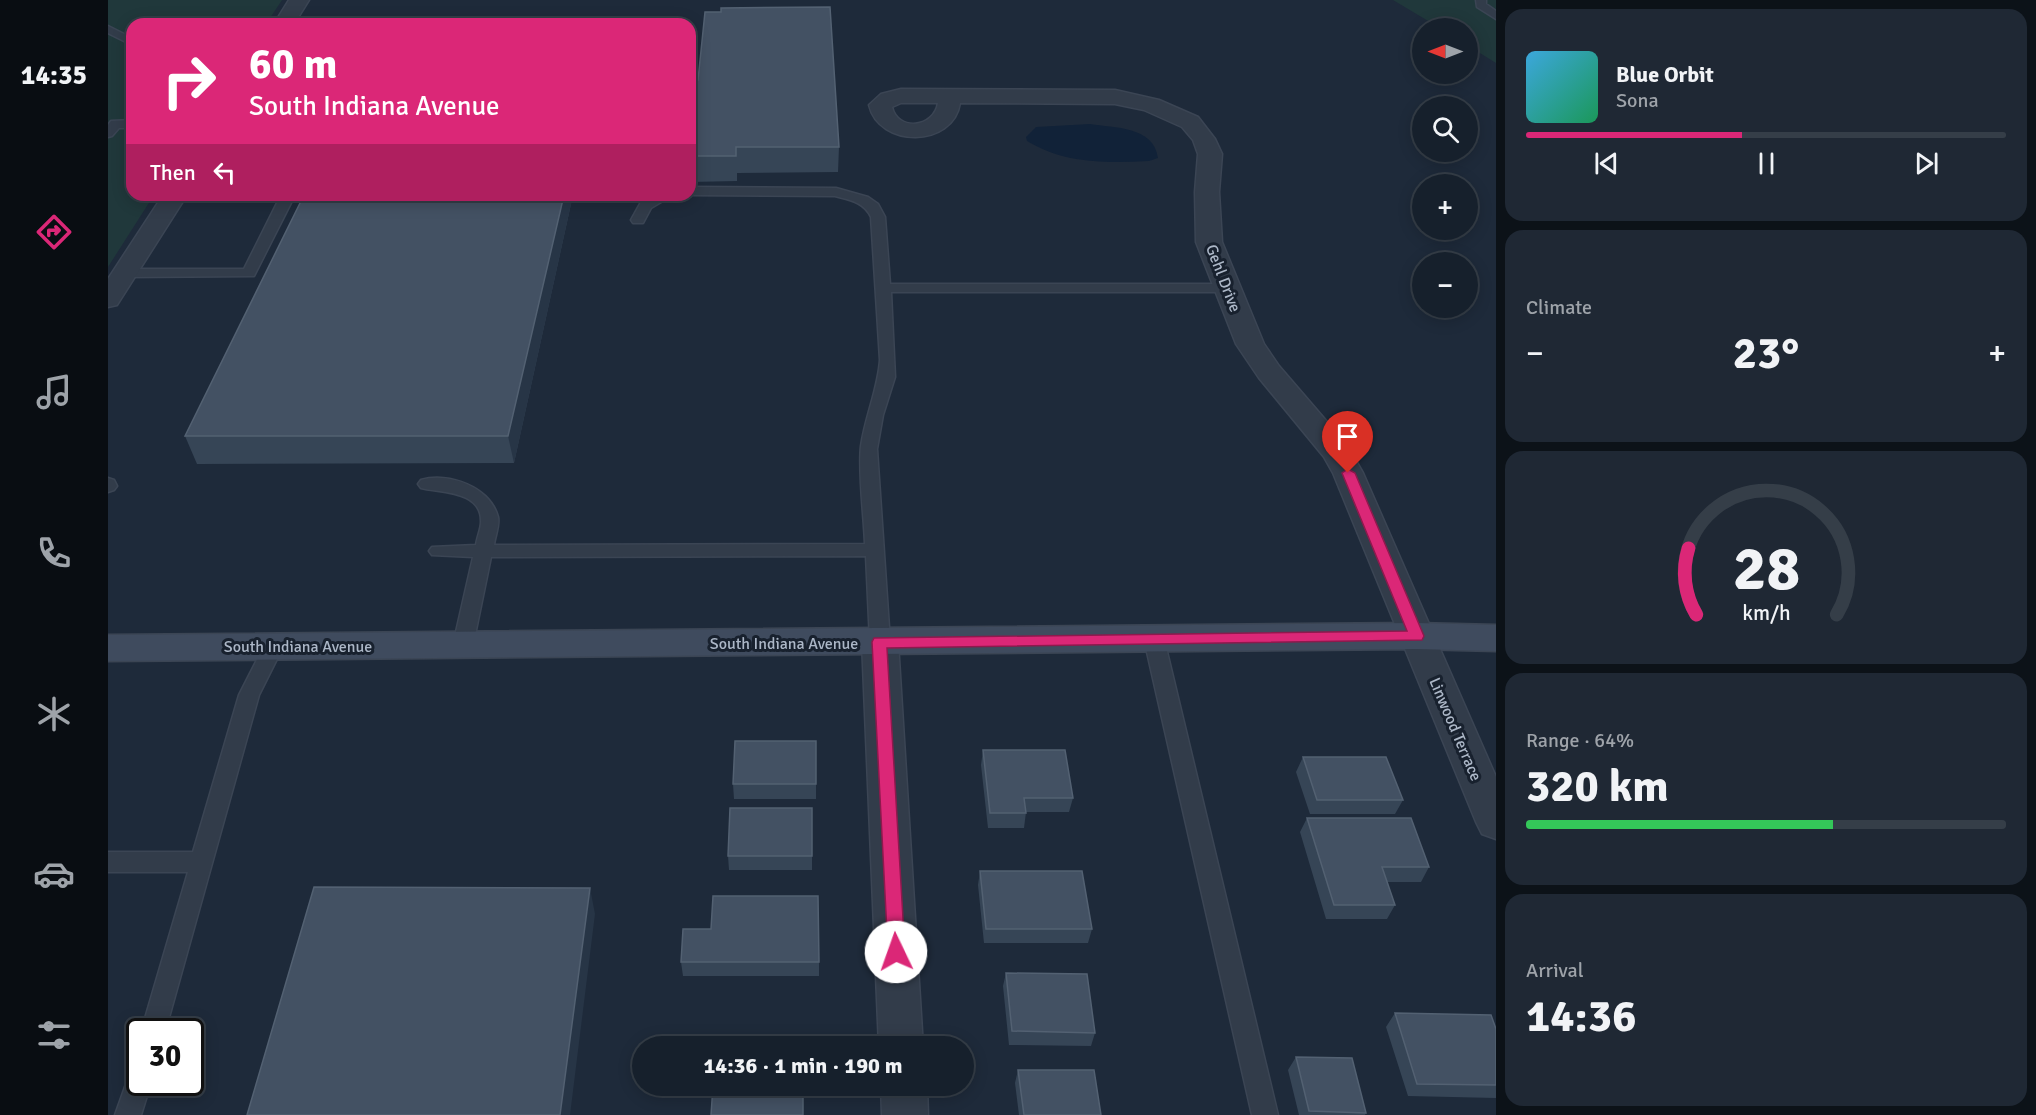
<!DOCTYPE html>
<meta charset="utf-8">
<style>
body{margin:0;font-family:Signika,sans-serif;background:#1f2834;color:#f1f3f6;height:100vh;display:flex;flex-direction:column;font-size:22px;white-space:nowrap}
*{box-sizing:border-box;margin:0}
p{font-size:20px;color:#9ea3a9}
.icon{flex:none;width:33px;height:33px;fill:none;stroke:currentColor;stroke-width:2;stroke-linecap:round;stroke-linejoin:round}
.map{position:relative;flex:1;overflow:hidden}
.details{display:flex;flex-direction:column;gap:9px;padding:9px;background:#0c1218;width:540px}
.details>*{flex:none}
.top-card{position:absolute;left:18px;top:18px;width:570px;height:183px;border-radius:18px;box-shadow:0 3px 15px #0003,0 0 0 2px #353e48;background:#db2777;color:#fff;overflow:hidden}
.needle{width:39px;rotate:270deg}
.tools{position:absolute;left:1304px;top:18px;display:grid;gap:12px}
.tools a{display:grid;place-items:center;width:66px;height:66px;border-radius:50%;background:#16202c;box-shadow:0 3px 15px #0003,0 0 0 2px #353e48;font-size:30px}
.speed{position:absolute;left:18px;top:1018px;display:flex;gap:12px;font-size:30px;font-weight:700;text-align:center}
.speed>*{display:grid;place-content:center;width:78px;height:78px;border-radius:50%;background:#16202c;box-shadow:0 3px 15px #0003,0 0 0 2px #353e48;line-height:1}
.speed .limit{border:3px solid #111;border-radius:9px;background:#fff;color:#111}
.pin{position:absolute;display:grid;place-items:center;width:51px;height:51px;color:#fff;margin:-62px -26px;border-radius:50% 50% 50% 0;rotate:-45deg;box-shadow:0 0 6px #0007}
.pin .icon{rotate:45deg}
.me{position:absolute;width:66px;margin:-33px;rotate:357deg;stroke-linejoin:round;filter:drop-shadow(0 0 4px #0008)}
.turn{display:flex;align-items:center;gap:21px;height:126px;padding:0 24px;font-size:27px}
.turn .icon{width:78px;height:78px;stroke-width:2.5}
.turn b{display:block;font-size:42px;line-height:51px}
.then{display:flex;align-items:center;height:57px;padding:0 24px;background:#0003;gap:12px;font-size:22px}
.big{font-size:45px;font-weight:700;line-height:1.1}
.details .card{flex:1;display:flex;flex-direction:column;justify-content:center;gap:9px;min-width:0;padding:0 21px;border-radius:18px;background:#1f2834}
.details .dial{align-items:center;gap:0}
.dial svg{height:156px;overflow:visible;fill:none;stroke:#353e48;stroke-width:7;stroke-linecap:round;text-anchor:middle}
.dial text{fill:#f1f3f6;stroke:none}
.song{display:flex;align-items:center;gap:18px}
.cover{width:72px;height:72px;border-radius:9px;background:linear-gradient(135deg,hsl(200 70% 55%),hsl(150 70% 35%))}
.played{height:6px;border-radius:3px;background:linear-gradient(90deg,#db2777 45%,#353e48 45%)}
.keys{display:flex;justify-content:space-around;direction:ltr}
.heat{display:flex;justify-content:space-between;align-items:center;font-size:33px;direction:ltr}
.charge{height:9px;border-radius:4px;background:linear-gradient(90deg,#34c759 64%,#353e48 0)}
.trip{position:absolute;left:524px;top:1036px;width:342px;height:60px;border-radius:30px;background:#16202c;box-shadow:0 3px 15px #0003,0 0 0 2px #353e48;font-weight:700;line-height:60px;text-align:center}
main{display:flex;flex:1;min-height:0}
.menu{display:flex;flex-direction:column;width:108px;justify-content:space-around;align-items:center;background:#090d12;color:#9ea3a9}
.menu .icon{width:42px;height:42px}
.menu .on{color:#db2777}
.menu b{font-size:27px;color:#f1f3f6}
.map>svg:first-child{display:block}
.green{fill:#20383b}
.water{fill:#112238}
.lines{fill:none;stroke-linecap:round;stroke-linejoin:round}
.lane-casing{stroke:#3b4554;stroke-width:3}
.street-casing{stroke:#3b4554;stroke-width:3}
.secondary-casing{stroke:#3b4554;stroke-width:3}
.lane{fill:#323c4a;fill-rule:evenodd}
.street{fill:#323c4a;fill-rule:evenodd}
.secondary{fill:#3f4b5e;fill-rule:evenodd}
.wall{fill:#364556}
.shaded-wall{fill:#273546}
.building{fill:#435163;stroke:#536172;stroke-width:1.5}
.route{fill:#db2777;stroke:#8e194d;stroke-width:1.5}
.labels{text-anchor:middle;stroke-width:6;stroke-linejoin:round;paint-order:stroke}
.street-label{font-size:16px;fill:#acb7c7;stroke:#18212e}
</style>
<main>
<nav class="menu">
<b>14:35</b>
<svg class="icon on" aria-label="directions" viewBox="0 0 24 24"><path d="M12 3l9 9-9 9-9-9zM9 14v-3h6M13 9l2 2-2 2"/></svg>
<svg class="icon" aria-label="music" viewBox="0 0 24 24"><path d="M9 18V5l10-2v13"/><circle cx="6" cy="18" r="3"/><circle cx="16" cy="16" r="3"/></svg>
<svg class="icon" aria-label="phone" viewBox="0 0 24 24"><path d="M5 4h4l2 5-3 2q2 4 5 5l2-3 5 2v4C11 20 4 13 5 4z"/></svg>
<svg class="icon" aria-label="climate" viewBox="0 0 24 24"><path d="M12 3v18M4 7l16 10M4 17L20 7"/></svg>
<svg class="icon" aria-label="car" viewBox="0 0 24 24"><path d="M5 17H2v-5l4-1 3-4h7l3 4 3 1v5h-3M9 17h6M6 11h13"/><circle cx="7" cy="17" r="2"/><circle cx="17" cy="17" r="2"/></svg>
<svg class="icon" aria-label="filters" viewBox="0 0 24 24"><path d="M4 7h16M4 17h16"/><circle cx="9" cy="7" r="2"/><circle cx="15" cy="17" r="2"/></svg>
</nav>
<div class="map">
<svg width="1388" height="1115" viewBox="0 0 1388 1115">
<rect width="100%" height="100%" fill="#1e2a3a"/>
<!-- green -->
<path class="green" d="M0 0H174L158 24H24V195H46L0 267Z
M1285 0H1388V63L1359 45V28H1332Z"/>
<!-- water -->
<path class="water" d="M982 124C1006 128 1046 126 1050 158L1041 161C998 163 957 164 919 141L918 137 928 127Z"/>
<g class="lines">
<!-- lane casing -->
<g class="lane-casing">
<path id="lane" d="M1368 0H1378V4L1388 11V19L1369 7Z
M0 26 24 38V45L0 33Z
M24 120V128H11L4 136 0 137V125L3 121Z
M582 187 728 188 760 197 770 204 777 217 782 284H1119L1126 288 1119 292H783L787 377 775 415 769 449 782 642 779 647 772 649 765 647 762 642 758 556 383 557 365 645 362 650 355 652 348 650 345 645 365 557 324 555 321 551 324 547 368 545C369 537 373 529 373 522 374 490 332 493 313 488L310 484 313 480C341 472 382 487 390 517 392 525 387 536 386 545L757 544C756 516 750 472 753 446 757 417 770 389 772 360L763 217C756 202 742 200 727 196L582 195Z
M173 195H187L146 276 17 277 10 273 17 269H136Z
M548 195H565L543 208 535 223H525L523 220 533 202Z
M0 478 6 480 9 486 6 490 0 492Z
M1046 632 1053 634 1056 639 1170 1115H1144L1036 639 1039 634Z
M165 640 172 642 175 647 151 695 57 1032H33L80 872H0V852H85L131 695 158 642Z
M32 1067V1083H43L33 1115H7L23 1070Z"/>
</g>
<!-- street casing -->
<g class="street-casing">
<path id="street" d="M181 0H201L186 24H166Z
M793 89 1007 90 1051 100 1090 117 1107 139 1114 154 1111 192 1114 242 1156 344 1171 366 1239 445 1255 473 1388 777V839L1374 834 1368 822 1225 473 1216 457 1151 378 1128 344 1088 242 1087 192 1090 154 1085 140 1074 127 1036 110 1007 104 852 103C845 148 771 148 761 105L773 94ZM793 103H830C826 128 790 132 784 107Z
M55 195H79L9 305 0 307V279Z
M772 629 784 633 790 642 815 1047H771L754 642 760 633Z
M773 1086H819L820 1115H774Z"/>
</g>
<!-- secondary casing -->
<g class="secondary-casing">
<path id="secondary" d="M1308 623 1388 625V651L1308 649 0 661V635Z"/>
</g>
<!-- lane -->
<use href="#lane" class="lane"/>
<!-- street -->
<use href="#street" class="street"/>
<!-- secondary -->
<use href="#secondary" class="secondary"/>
</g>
<!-- wall -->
<path class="wall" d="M582 80 731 147 730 172 629 173V181L582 182Z
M465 195 406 463 89 464 77 436Z
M708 741V799H626L625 784Z
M875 750 965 798 961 812H918L916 828H880L873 765Z
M1195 757 1295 800 1287 814H1202L1188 772Z
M704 808V870H621L620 856Z
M1199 818 1321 867 1313 882H1279L1287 905 1279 919H1218L1192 832Z
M872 871 984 929 980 943H876L870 885Z
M603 929 711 962V976H575L573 962Z
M898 973 987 1033 983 1046 901 1045 895 986Z
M1287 1013 1388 1029V1098L1300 1096 1278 1027Z
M1188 1057 1258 1113 1257 1115H1191L1180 1070Z
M910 1070 993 1115H911L907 1083Z"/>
<!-- shaded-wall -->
<path class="shaded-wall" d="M456 195H465L406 463 400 436Z
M482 888 487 914 462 1115H452Z"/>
<!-- building -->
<path class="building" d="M722 7 731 147H628V156H582V80H590L597 12H613V8Z
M196 195H456L400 436H77Z
M627 741H708V784H625Z
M875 750H957L965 798H916L918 813H882Z
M1195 757H1278L1295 800H1209Z
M622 808H704V856H620Z
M1199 818H1303L1321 867H1274L1287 905H1226Z
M872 871H974L984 929H878Z
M206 887 482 888 452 1115H139Z
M605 896H710L711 962H573L575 929H603Z
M898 973 979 974 987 1033 904 1031Z
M1287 1013 1383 1015 1388 1029V1085L1309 1084Z
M1188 1057 1244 1058 1258 1113 1201 1111Z
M910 1070H986L993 1115H916Z
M605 1086H695V1115H603Z"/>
<!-- route -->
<path class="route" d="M1240 469 1247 473 1316 636 1314 640 779 648 797 952 795 958 788 961 782 958 780 952 764 642 766 638 1299 631 1234 473Z"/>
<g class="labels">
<!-- street labels -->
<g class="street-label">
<text transform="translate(1116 278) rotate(69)" y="6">Gehl Drive</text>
<text x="676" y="649">South Indiana Avenue</text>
<text x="190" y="652">South Indiana Avenue</text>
<text transform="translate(1348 729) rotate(67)" y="6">Linwood Terrace</text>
</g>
</g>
</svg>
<div class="tools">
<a><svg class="needle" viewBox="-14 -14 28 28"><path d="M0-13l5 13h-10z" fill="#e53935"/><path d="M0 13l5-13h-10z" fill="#9ea3a9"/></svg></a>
<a><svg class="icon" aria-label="search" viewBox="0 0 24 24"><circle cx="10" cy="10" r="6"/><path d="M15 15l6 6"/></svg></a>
<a>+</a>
<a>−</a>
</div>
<div class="speed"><div class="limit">30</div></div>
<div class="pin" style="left:1240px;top:473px;background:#d93025"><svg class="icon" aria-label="arrive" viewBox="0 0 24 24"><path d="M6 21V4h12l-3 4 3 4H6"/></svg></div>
<svg class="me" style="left:788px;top:952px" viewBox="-20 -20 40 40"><circle r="19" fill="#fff"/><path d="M0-13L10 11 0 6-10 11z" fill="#db2777"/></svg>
<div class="trip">14:36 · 1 min · 190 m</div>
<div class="top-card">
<div class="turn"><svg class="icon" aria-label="right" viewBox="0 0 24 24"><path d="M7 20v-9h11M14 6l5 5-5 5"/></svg><div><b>60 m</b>South Indiana Avenue</div></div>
<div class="then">Then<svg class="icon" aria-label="left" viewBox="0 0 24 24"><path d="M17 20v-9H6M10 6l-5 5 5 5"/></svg></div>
</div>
</div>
<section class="details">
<div class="card">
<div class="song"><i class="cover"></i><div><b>Blue Orbit</b><p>Sona</p></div></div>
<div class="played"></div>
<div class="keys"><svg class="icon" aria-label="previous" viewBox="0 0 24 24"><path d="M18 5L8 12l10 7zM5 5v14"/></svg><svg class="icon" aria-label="pause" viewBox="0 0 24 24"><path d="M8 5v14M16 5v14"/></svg><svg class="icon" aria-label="next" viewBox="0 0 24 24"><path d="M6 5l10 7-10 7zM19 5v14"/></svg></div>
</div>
<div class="card"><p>Climate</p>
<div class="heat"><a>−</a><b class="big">23°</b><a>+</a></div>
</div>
<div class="card dial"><svg viewBox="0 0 100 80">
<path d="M14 69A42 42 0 1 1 86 69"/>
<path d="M14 69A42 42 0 0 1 10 35" stroke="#db2777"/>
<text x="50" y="56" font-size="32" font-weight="700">28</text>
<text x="50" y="72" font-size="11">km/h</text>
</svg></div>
<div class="card"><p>Range · 64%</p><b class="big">320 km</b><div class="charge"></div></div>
<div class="card"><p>Arrival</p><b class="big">14:36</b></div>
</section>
</main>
